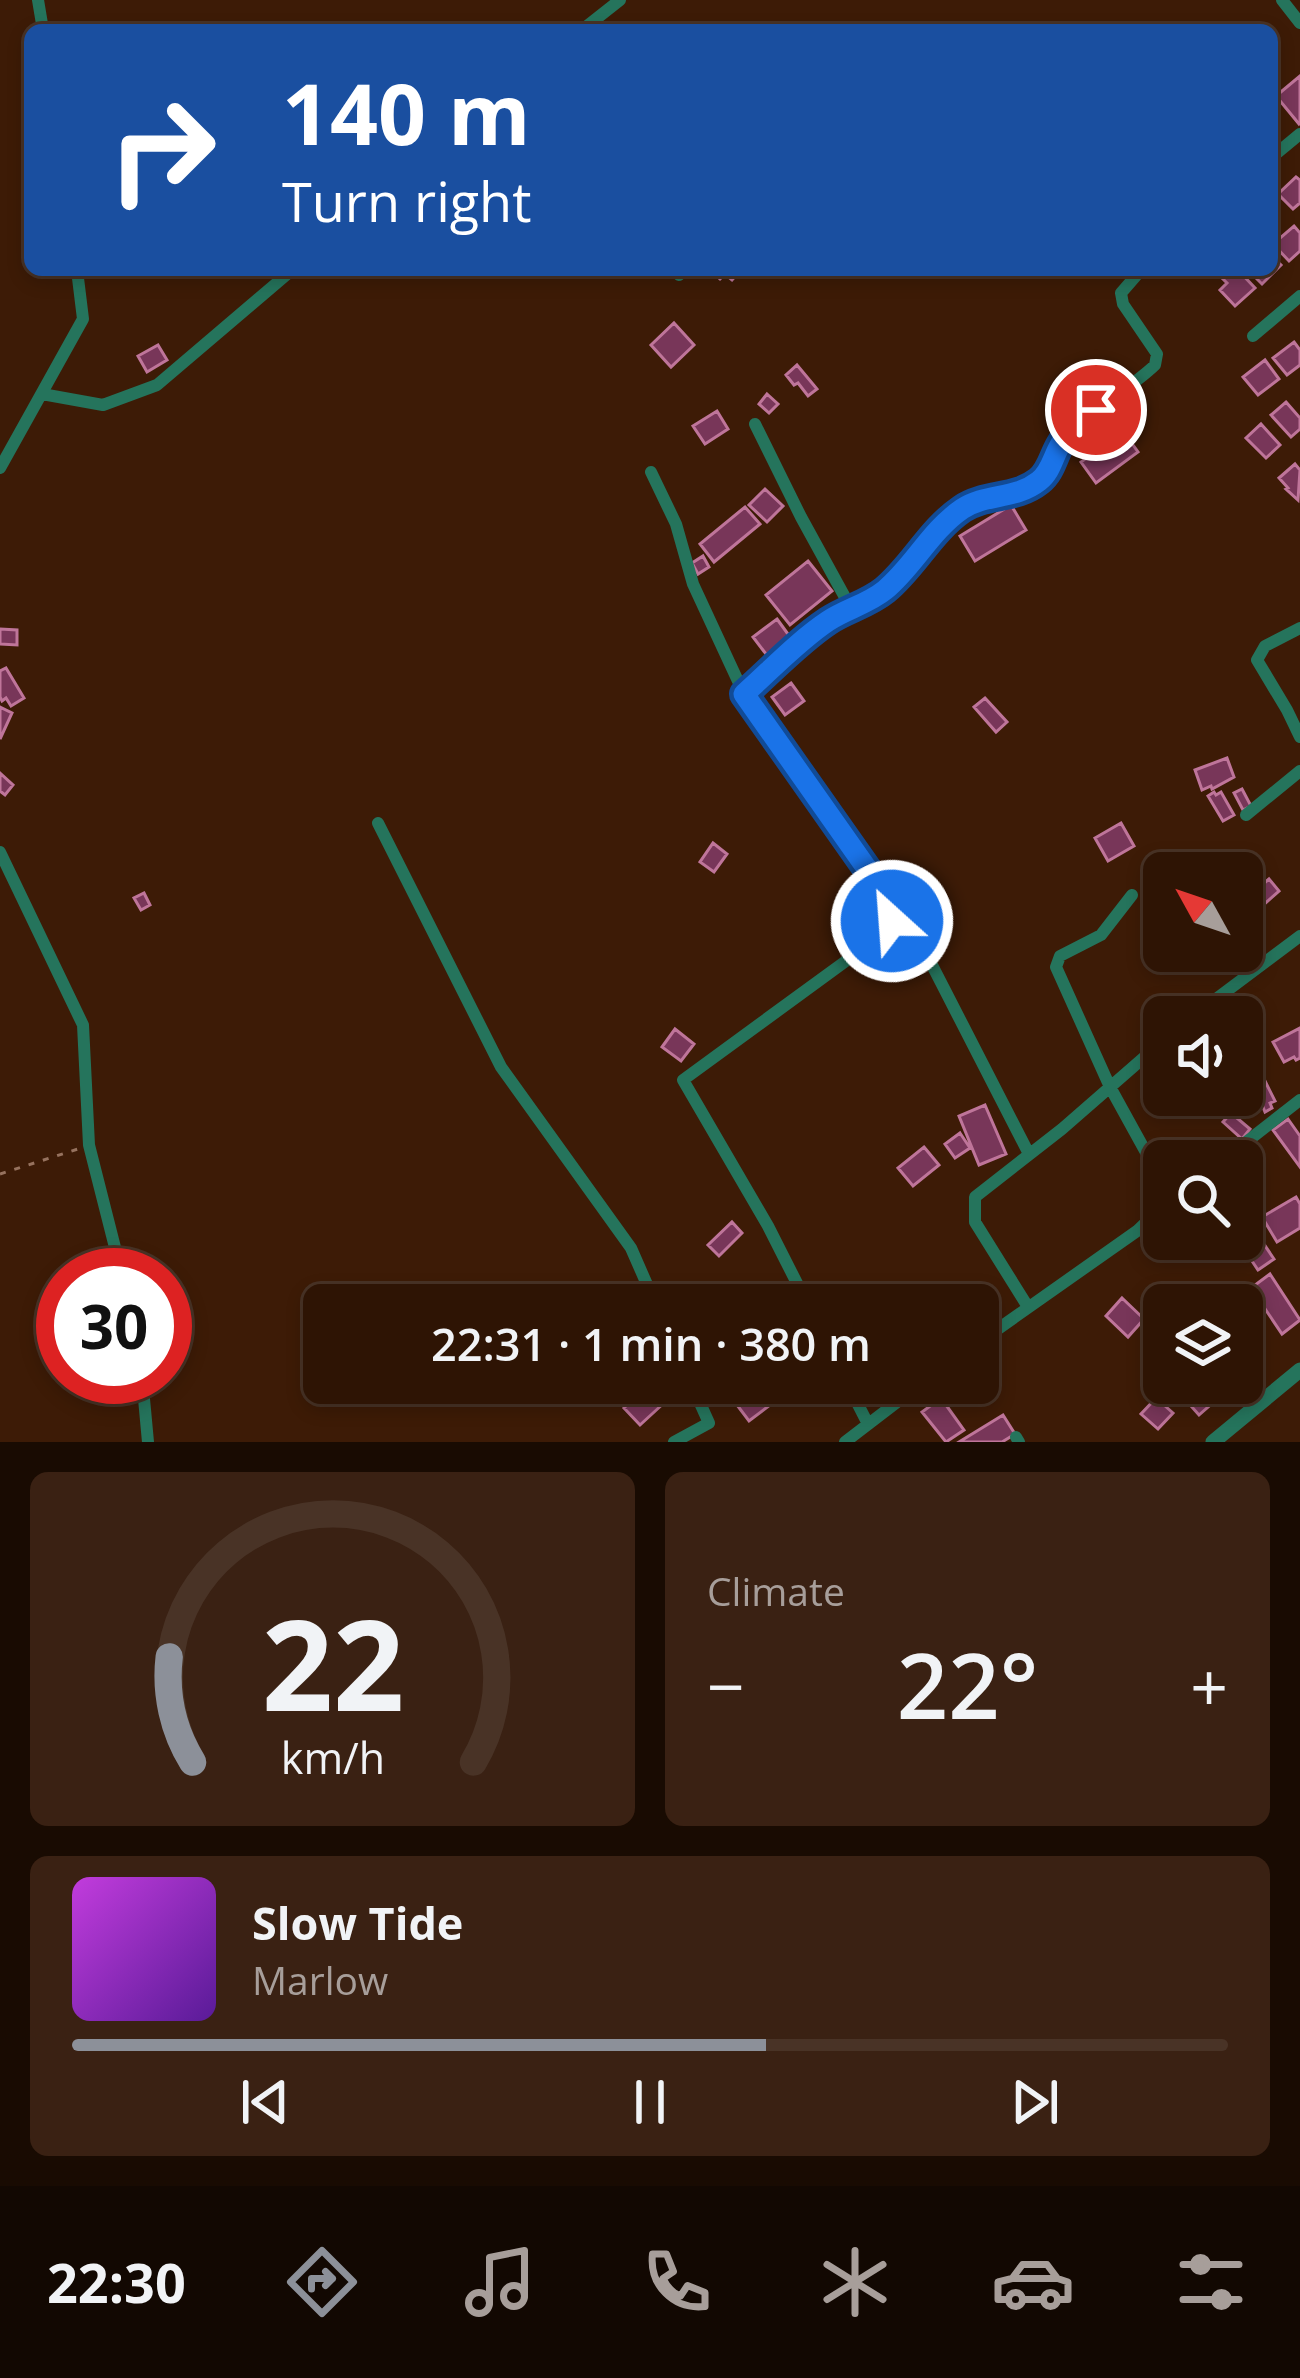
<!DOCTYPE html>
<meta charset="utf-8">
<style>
body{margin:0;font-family:"Open Sans",sans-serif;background:#3a2113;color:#f1f3f6;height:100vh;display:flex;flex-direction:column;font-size:45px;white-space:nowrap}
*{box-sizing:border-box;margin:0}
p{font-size:39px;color:#a79e9a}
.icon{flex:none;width:66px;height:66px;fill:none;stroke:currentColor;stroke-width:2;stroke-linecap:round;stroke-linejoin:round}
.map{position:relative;height:1442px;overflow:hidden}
.panel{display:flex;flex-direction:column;gap:30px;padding:30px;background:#190b02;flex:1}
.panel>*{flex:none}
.guide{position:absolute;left:24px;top:24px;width:1254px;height:252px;border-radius:18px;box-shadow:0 6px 18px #0003,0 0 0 3px #493326;background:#1a4fa0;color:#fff;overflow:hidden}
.needle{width:78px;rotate:310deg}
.controls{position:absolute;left:1143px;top:852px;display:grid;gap:24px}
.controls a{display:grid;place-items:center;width:120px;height:120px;border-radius:18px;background:#2e1404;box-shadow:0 6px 18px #0003,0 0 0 3px #493326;font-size:60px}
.speed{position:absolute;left:36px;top:1248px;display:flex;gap:24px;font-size:60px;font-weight:700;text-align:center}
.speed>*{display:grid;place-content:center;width:156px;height:156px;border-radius:50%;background:#2e1404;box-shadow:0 6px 18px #0003,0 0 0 3px #493326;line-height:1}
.speed .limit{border:18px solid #d22;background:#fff;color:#111}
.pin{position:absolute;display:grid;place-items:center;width:102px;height:102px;color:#fff;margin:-51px;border:6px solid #fff;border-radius:50%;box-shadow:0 3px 12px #0007}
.me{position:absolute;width:132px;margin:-66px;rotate:334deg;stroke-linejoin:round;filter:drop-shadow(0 0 9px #0008)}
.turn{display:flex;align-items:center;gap:42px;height:252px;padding:0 60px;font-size:54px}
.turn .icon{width:156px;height:156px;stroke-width:2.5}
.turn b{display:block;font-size:84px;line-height:102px}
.big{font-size:90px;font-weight:600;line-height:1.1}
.panel .tile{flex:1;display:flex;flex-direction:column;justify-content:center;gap:18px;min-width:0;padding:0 42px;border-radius:18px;background:#3a2113}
.panel .dial{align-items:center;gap:0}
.dial svg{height:312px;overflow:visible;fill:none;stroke:#493326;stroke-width:7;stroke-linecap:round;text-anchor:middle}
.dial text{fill:#f1f3f6;stroke:none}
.song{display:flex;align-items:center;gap:36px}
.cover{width:144px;height:144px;border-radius:18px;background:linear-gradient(135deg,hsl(290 70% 55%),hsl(270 70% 35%))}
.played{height:12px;border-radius:6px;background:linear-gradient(90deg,#8c9099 60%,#493326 60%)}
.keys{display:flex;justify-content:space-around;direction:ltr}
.heat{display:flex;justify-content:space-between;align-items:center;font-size:66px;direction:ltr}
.panel .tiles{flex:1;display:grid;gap:30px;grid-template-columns:1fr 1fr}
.tile:last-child{grid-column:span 2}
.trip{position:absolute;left:303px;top:1284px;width:696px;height:120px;border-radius:18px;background:#2e1404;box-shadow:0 6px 18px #0003,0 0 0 3px #493326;font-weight:600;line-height:120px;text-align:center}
.tabs{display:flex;height:192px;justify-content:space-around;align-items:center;background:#120802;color:#a79e9a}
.tabs .icon{width:84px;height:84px}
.tabs .on{color:#8c9099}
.tabs b{font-size:54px;color:#f1f3f6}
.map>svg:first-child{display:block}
.building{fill:#783659;stroke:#bf759a;stroke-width:3}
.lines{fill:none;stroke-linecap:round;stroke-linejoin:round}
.path{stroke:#96725e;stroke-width:3;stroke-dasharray:6 9;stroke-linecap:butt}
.minor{stroke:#25745c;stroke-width:12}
.tertiary{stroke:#25745c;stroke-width:15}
.route-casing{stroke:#114b97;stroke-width:30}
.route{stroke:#1a73e8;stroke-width:21}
</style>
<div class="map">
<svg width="1300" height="1442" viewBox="0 0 1300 1442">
<rect width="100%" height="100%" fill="#3d1b06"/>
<!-- building -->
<path class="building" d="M1300 76V123L1299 124 1276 96Z
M1296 177 1300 180V203L1293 209 1278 194Z
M1294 226 1300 233V251L1289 261 1273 244Z
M1275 259 1281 265 1262 284 1248 270H1272Z
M710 270H741L732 280 725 274 720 279Z
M1229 270H1238L1255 288 1235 306 1220 290 1227 283 1221 277Z
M674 323 694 345 671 367 651 345Z
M1294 342 1300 350V365L1287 375 1273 358Z
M158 345 167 360 147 372 138 356Z
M1265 360 1279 379 1258 395 1243 377Z
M797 365 817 389 808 396 798 383 794 385 786 375Z
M767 394 778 404 769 413 759 404Z
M1286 402 1300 418V429L1291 437 1271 415Z
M717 411 728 429 705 444 693 426Z
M1110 411 1120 424 1089 448 1079 434Z
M1261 424 1280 445 1266 458 1246 438Z
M1123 431 1138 452 1096 483 1081 462Z
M1295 464 1300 470 1298 500 1286 489 1288 488 1279 478Z
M765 489 783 506 767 522 749 505Z
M1011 505 1026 530 975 561 960 536Z
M745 507 760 524 714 562 700 544Z
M703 556 709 567 698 574 692 563Z
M808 561 832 591 790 625 766 595Z
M777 619 793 641 769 658 753 637Z
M0 629 17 630V645L0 644Z
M6 668 24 698 11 706 6 698 2 701 0 697V671Z
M791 683 804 701 785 715 772 697Z
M985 698 1007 722 996 732 974 707Z
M0 707 12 713 0 739Z
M1227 758 1234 777 1212 789 1211 786 1202 790 1195 770Z
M0 773 13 785 5 795 0 791Z
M1242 789 1251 806 1243 810 1234 793Z
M1214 792 1216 795 1221 792 1234 815 1223 821 1208 796Z
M1121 823 1134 846 1108 861 1095 838Z
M713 843 727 854 714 872 700 862Z
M1269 879 1279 891 1252 915 1242 902Z
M144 893 150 905 141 910 134 898Z
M1300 1028V1058L1296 1060 1294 1057 1284 1062 1273 1042Z
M675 1029 694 1044 681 1061 662 1047Z
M1265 1081 1275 1101 1270 1103 1272 1108 1265 1112 1263 1107 1258 1110 1248 1090Z
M985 1105 1006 1154 979 1165 959 1116Z
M1231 1113 1250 1129 1242 1139 1223 1122Z
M1288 1119 1300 1136V1167L1273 1130Z
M960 1133 970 1148 955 1158 945 1144Z
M924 1147 939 1165 913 1186 898 1168Z
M1296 1197 1300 1204V1228L1277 1242 1262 1217Z
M732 1222 742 1233 719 1256 708 1245Z
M1249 1222 1274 1259 1258 1270 1242 1246 1230 1254 1220 1239H1242V1227Z
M1172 1239H1198L1181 1251Z
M1270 1274 1300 1320 1282 1334 1251 1288Z
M1122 1298 1144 1319 1128 1337 1106 1316Z
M760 1383 774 1402 749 1421 734 1401Z
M1180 1383H1201L1216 1400 1199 1415 1175 1388Z
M1229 1383H1234L1239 1390 1227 1400 1220 1390Z
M648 1384 665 1402 640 1425 624 1408Z
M941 1398 964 1430 946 1442 922 1412Z
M1156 1398 1173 1413 1158 1429 1141 1414Z
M1003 1415 1015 1434 1002 1442H959Z"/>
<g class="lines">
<!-- path -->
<path class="path" d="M0 1174 78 1149"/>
<!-- minor -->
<path class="minor" d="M38 0 43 30
M1282 0 1300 23
M582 30 620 0
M1272 157 1300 134
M675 270 679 275
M1253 336 1300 296
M42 394 103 405 157 385 292 270
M755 424 801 517 852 610
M0 468 83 319 77 270
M651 472 676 524 693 584 744 694 889 900 892 921 861 950 683 1080 768 1226 808 1305
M1300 628 1265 646 1257 660 1287 710 1300 737
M744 694C771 670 797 643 827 622 844 610 866 605 883 592 915 567 931 528 965 507 989 492 1019 500 1041 480 1057 465 1059 442 1076 426 1100 404 1131 388 1155 365L1157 354 1123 304 1121 293 1141 270
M1246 815 1300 771
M378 823 501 1067 631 1248 656 1305
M0 852 83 1025 89 1145 122 1275
M1132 895 1101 935 1060 956 1056 967 1110 1087 1164 1185
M892 921 932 965 1029 1154
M1192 1017 1300 936
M1222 1161 1300 1100
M1028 1307 975 1222V1197L1062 1129 1164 1040
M978 1343 1137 1231 1164 1205
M142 1377 148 1442
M847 1383 868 1424
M1016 1437 1019 1442
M674 1442 709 1423 691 1383
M845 1442 922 1383"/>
<!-- tertiary -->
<path class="tertiary" d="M1213 1442 1300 1370"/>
</g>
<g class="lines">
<!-- route casing -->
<g class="route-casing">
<path id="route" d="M892 921 889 900 744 694C771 670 798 641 828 621 846 609 868 604 885 590 914 566 930 531 962 509 986 493 1015 500 1039 481 1052 471 1053 455 1062 442 1069 429 1084 419 1096 410"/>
</g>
<!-- route -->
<use href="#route" class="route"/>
</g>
</svg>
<div class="controls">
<a><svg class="needle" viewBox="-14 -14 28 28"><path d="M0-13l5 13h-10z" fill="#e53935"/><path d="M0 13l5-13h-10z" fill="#a79e9a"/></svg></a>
<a><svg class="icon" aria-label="sound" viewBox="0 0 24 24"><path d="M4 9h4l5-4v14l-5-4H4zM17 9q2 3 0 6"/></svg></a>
<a><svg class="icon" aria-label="search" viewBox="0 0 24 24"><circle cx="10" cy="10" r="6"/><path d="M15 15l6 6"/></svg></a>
<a><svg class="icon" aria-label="layers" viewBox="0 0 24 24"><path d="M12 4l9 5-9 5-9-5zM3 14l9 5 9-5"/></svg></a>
</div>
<div class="speed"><div class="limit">30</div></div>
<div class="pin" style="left:1096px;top:410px;background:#d93025"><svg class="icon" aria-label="arrive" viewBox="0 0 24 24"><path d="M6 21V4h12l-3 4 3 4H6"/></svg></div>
<svg class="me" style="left:892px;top:921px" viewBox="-20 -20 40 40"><circle r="17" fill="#1a73e8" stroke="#fff" stroke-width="3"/><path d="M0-11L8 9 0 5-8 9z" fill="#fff"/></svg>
<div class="trip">22:31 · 1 min · 380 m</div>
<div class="guide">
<div class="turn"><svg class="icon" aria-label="right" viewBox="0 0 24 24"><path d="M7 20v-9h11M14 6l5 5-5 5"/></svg><div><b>140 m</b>Turn right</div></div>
</div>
</div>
<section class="panel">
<div class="tiles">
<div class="tile dial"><svg viewBox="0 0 100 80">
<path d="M14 69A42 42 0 1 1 86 69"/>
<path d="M14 69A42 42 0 0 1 8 42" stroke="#8c9099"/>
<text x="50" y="56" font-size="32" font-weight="700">22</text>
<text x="50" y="72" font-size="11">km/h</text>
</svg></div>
<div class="tile"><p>Climate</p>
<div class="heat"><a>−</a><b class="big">22°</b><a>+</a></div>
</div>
<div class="tile">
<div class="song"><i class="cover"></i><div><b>Slow Tide</b><p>Marlow</p></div></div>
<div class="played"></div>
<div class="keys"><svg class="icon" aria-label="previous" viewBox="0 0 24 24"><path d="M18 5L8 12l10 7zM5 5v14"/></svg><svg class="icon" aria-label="pause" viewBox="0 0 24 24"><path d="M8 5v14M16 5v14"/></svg><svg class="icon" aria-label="next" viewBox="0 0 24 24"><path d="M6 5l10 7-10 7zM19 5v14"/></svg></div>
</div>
</div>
</section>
<nav class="tabs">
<b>22:30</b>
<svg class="icon on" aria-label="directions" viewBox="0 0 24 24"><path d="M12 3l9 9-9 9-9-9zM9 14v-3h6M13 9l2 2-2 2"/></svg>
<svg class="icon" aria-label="music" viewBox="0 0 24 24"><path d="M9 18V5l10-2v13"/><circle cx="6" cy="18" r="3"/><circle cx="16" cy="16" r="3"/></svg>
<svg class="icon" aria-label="phone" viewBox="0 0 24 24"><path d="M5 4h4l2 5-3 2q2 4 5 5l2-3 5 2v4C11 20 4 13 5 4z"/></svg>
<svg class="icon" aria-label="climate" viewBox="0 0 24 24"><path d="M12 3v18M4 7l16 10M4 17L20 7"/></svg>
<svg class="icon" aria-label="car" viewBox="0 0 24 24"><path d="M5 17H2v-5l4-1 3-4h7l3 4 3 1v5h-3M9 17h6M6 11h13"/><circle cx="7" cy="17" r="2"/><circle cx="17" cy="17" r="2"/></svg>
<svg class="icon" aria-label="filters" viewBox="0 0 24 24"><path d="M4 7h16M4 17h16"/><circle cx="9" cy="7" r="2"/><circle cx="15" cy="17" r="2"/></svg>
</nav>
